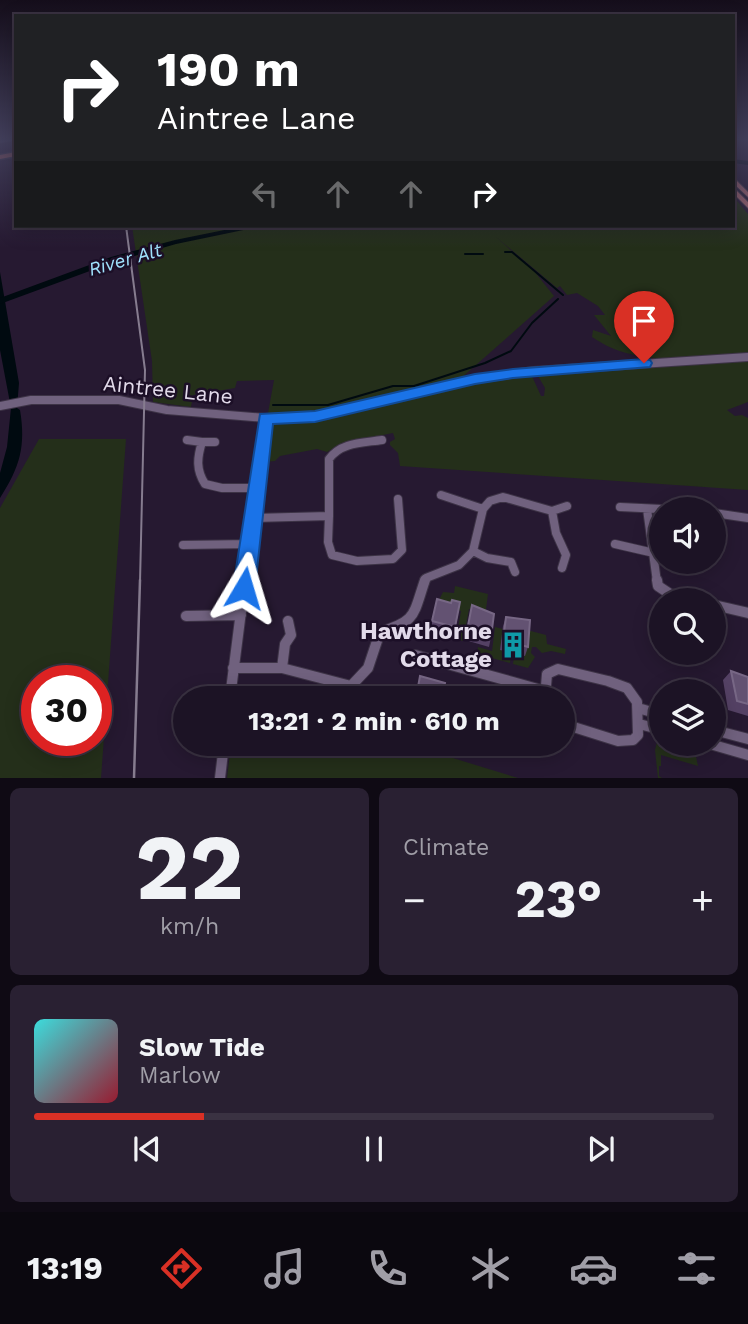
<!DOCTYPE html>
<meta charset="utf-8">
<style>
body{margin:0;font-family:"Work Sans",sans-serif;background:#292032;color:#f1f3f6;height:100vh;display:flex;flex-direction:column;font-size:26px;white-space:nowrap}
*{box-sizing:border-box;margin:0}
p{font-size:23px;color:#a09ea7}
.icon{flex:none;width:38px;height:38px;fill:none;stroke:currentColor;stroke-width:2;stroke-linecap:round;stroke-linejoin:round}
.map{position:relative;height:778px;overflow:hidden}
.details{display:flex;flex-direction:column;gap:10px;padding:10px;background:#0f0a14;flex:1}
.details>*{flex:none}
.banner{position:absolute;left:14px;top:14px;width:721px;height:214px;border-radius:0px;box-shadow:0 4px 18px #0003,0 0 0 2px #3a3242;background:#202124;color:#fff;overflow:hidden}
.tools{position:absolute;left:649px;top:497px;display:grid;gap:14px}
.tools a{display:grid;place-items:center;width:77px;height:77px;border-radius:50%;background:#1c1325;box-shadow:0 4px 18px #0003,0 0 0 2px #3a3242;font-size:35px}
.speed{position:absolute;left:21px;top:665px;display:flex;gap:14px;font-size:35px;font-weight:700;text-align:center}
.speed>*{display:grid;place-content:center;width:91px;height:91px;border-radius:50%;background:#1c1325;box-shadow:0 4px 18px #0003,0 0 0 2px #3a3242;line-height:1}
.speed .limit{border:10px solid #d22;background:#fff;color:#111}
.pin{position:absolute;display:grid;place-items:center;width:60px;height:60px;color:#fff;margin:-72px -30px;border-radius:50% 50% 50% 0;rotate:-45deg;box-shadow:0 0 7px #0007}
.pin .icon{rotate:45deg}
.me{position:absolute;width:77px;margin:-38px;rotate:7deg;stroke-linejoin:round;filter:drop-shadow(0 0 5px #0008)}
.turn{display:flex;align-items:center;gap:24px;height:147px;padding:0 28px;font-size:32px}
.turn .icon{width:91px;height:91px;stroke-width:2.5}
.turn b{display:block;font-size:49px;line-height:60px}
.lanes{display:flex;align-items:center;height:66px;padding:0 28px;background:#0003;justify-content:center;gap:35px;direction:ltr}
.lanes .off{opacity:.35}
.big{font-size:52px;font-weight:700;line-height:1.1}
.details .widget{flex:1;display:flex;flex-direction:column;justify-content:center;gap:10px;min-width:0;padding:0 24px;border-radius:10px;background:#292032}
.details .dial{align-items:center;gap:0}
.dial b{font-size:91px;line-height:1}
.song{display:flex;align-items:center;gap:21px}
.cover{width:84px;height:84px;border-radius:10px;background:linear-gradient(135deg,hsl(180 70% 55%),hsl(350 70% 35%))}
.played{height:7px;border-radius:4px;background:linear-gradient(90deg,#d93025 25%,#3a3242 25%)}
.keys{display:flex;justify-content:space-around;direction:ltr}
.heat{display:flex;justify-content:space-between;align-items:center;font-size:38px;direction:ltr}
.details .tiles{flex:1;display:grid;gap:10px;grid-template-columns:1fr 1fr}
.widget:last-child{grid-column:span 2}
.trip{position:absolute;left:173px;top:686px;width:402px;height:70px;border-radius:35px;background:#1c1325;box-shadow:0 4px 18px #0003,0 0 0 2px #3a3242;font-weight:700;line-height:70px;text-align:center}
.dock{display:flex;height:112px;justify-content:space-around;align-items:center;background:#0b080f;color:#a09ea7}
.dock .icon{width:49px;height:49px}
.dock .selected{color:#d93025}
.dock b{font-size:32px;color:#f1f3f6}
.map>svg:first-child{display:block}
.green{fill:#242f1a;fill-rule:evenodd}
.water{fill:#000a10}
.lines{fill:none;stroke-linecap:round;stroke-linejoin:round}
.stream{stroke:#000a10;stroke-width:2}
.river{fill:#000a10;fill-rule:evenodd}
.minor-far3-casing{stroke:#3d3346;stroke-width:5}
.minor-far2-casing{stroke:#3d3346;stroke-width:9}
.minor-far1-casing{stroke:#3d3346;stroke-width:10}
.minor-casing{stroke:#3d3346;stroke-width:12}
.secondary-casing{stroke:#3d3346;stroke-width:10}
.primary-casing{stroke:#3d3346;stroke-width:2}
.motorway-casing{stroke:#3d3346;stroke-width:3}
.minor-far3{stroke:#70617e;stroke-width:3.5}
.minor-far2{stroke:#70617e;stroke-width:6}
.minor-far1{stroke:#70617e;stroke-width:8}
.minor{stroke:#70617e;stroke-width:10}
.secondary{stroke:#70617e;stroke-width:8}
.primary{fill:#a6676e;fill-rule:evenodd}
.motorway{fill:#ca6b63;fill-rule:evenodd}
.rail-far1{stroke:#867c8f;stroke-width:2}
.rail{stroke:#867c8f;stroke-width:2.5}
.wall{fill:#544164}
.building{fill:#635272;stroke:#776785;stroke-width:2}
.route{fill:#1a73e8;stroke:#114b97;stroke-width:2}
.labels{text-anchor:middle;stroke-width:5;stroke-linejoin:round;paint-order:stroke}
.far-water-label{font-size:19px;font-style:italic;fill:#a0e2fd;stroke:#1c0f27}
.street-label{font-size:21px;fill:#e2daea;stroke:#1c0f27}
.near-poi-label{font-size:24px;font-weight:bold;fill:#e2daea;stroke:#1c0f27;text-anchor:end}
</style>
<div class="map">
<svg width="748" height="778" viewBox="0 0 748 778">
<rect width="100%" height="100%" fill="#261931"/>
<!-- green -->
<path class="green" d="M733 196 748 214V354C696 357 638 369 592 337L593 330 611 336 594 315H605L598 306 577 293 567 295 560 286 557 288 496 237 534 271 554 296 459 380 311 414 268 413 274 380 237 381 235 388 193 395 191 407 153 402 152 361 132 226H733Z
M748 361V402L727 410 735 416 742 415 748 418V490L400 466 398 453 390 445V442L395 439 393 433 342 443 327 452 317 449 280 456 275 461 264 462 269 421 348 415 449 387 531 374 541 396H544L545 388 538 376 564 372Z
M39 439H126L101 778H0V508ZM37 681H96V740H37Z
M455 586 488 594 485 617 478 611 469 609 463 641 456 639 461 611 437 604 443 592 454 593Z
M495 627 503 629 500 649 511 656 510 663 477 654 478 647 492 651Z
M527 630 546 635 547 644 566 649 565 654 551 651 542 653 536 647H532L531 653 535 657 528 668 513 664 514 657 519 658Z
M657 742 695 752 698 766 661 755V766H659V776L662 778H658L655 750Z
M231 744H355L396 757 398 748 428 758 430 751 518 778H227Z"/>
<!-- water -->
<path class="water" d="M0 272 19 383 17 408 20 410C26 446 20 467 0 498V473L7 447 11 408 0 350Z"/>
<g class="lines">
<!-- stream -->
<path class="stream" d="M505 252H512L563 295
M465 254H483
M273 405H328L393 386H414L485 363 511 351 532 323 558 299"/>
<!-- river -->
<path class="river" d="M733 159 748 161V165L733 163Z
M244 226H257L253 228 176 244 117 261 0 304V298L111 257 175 240Z"/>
<!-- minor-far3 casing -->
<g class="minor-far3-casing">
<path id="minor-far3" d="M0 141 12 139"/>
</g>
<!-- minor-far2 casing -->
<g class="minor-far2-casing">
<path id="minor-far2" d="M264 428 265 418"/>
</g>
<!-- minor-far1 casing -->
<g class="minor-far1-casing">
<path id="minor-far1" d="M187 440 202 442
M215 442H202C197 458 196 470 205 484L222 488H255
M441 495 483 509
M620 507 662 509
M647 509 657 582
M552 511 556 533 566 555 562 568
M714 513 748 518
M329 516V459C341 442 363 443 382 440
M254 518 329 516 328 542 332 555 357 561 393 559 402 550 398 499
M615 544 654 553
M183 545 250 544
M473 551 487 558 511 562 515 572
M245 582 264 426
M425 582 426 578 459 565 473 551 483 509 490 501 503 497 552 511 567 506"/>
</g>
<!-- minor casing -->
<g class="minor-casing">
<path id="minor" d="M657 580 658 586 670 594 696 600
M714 605 748 613
M186 616 241 615
M415 655 545 691
M233 668H282L351 686 368 668 380 632C417 621 413 615 425 580
M282 668 285 644 291 635 288 621
M230 698 245 580
M545 698 547 674 558 669 608 681 627 688 637 702 638 735 633 740 618 741 564 724
M638 708 662 715
M639 724 662 730
M714 730 748 739
M710 744 748 755
M220 778 224 744"/>
</g>
<!-- secondary casing -->
<g class="secondary-casing">
<path id="secondary" d="M0 406 31 400H119L167 410 265 418 315 417 475 379 533 371 748 357"/>
</g>
<!-- primary casing -->
<g class="primary-casing">
<path id="primary" d="M733 177 748 192V197L733 183Z
M733 187 748 202V208L733 193Z"/>
</g>
<!-- motorway casing -->
<g class="motorway-casing">
<path id="motorway" d="M16 152V156L0 159V155Z"/>
</g>
<!-- minor-far3 -->
<use href="#minor-far3" class="minor-far3"/>
<!-- minor-far2 -->
<use href="#minor-far2" class="minor-far2"/>
<!-- minor-far1 -->
<use href="#minor-far1" class="minor-far1"/>
<!-- minor -->
<use href="#minor" class="minor"/>
<!-- secondary -->
<use href="#secondary" class="secondary"/>
<!-- primary -->
<use href="#primary" class="primary"/>
<!-- motorway -->
<use href="#motorway" class="motorway"/>
<!-- rail-far1 -->
<path class="rail-far1" d="M126 226 145 370 140 582"/>
<!-- rail -->
<path class="rail" d="M134 778 140 580"/>
</g>
<!-- wall -->
<path class="wall" d="M460 602 454 637 431 631 432 621 451 603Z
M472 605 491 637 489 647 465 640Z
M506 617 528 647 525 656 500 650 503 626Z
M731 671 748 677V716L728 710 723 680Z"/>
<!-- building -->
<path class="building" d="M437 599 451 603 452 600 460 602 455 627 432 621Z
M472 605 494 614 491 637 467 631Z
M506 617 530 620 528 647 503 640Z
M731 671 748 677V704L737 701Z
M420 676 445 683 442 698H416Z
M458 687 484 694 483 698H456Z"/>
<!-- sky -->
<linearGradient id="sky" x2="0" y2="1"><stop stop-color="#150e1b"/><stop offset="0.56" stop-color="#413e5a"/><stop offset="1" stop-color="#413e5a" stop-opacity="0"/></linearGradient>
<rect width="748" height="248" fill="url(#sky)"/>
<!-- route -->
<path class="route" d="M644 359 650 360 652 363 650 367 513 378 475 384 315 422 273 424 255 588 252 595 244 598 236 595 233 588 260 414 315 411 475 374 513 369Z"/>
<!-- icons -->
<defs>
<g id="building-bare" transform="scale(2.1)"><path d="M-4-6H4V6H1V3H-1V6H-4ZM-2.5-4.3h1.7v1.8h-1.7ZM.8-4.3h1.7v1.8H.8ZM-2.5-1h1.7V.8h-1.7ZM.8-1h1.7V.8H.8Z" fill="#0f9aa8" stroke="#1c0f27" stroke-width="2.5" paint-order="stroke"/></g>
</defs>
<g fill-rule="evenodd">
<use href="#building-bare" x="513" y="645"/>
</g>
<g class="labels">
<!-- far-water labels -->
<g class="far-water-label">
<text transform="translate(125 259) rotate(-16)" y="7">River Alt</text>
</g>
<!-- street labels -->
<g class="street-label">
<text transform="translate(168 390) rotate(6)" y="7">Aintree Lane</text>
</g>
<!-- near-poi labels -->
<g class="near-poi-label">
<text x="492" y="639">Hawthorne<tspan x="492" dy="28">Cottage</tspan></text>
</g>
</g>
</svg>
<div class="tools">
<a><svg class="icon" aria-label="sound" viewBox="0 0 24 24"><path d="M4 9h4l5-4v14l-5-4H4zM17 9q2 3 0 6"/></svg></a>
<a><svg class="icon" aria-label="search" viewBox="0 0 24 24"><circle cx="10" cy="10" r="6"/><path d="M15 15l6 6"/></svg></a>
<a><svg class="icon" aria-label="layers" viewBox="0 0 24 24"><path d="M12 4l9 5-9 5-9-5zM3 14l9 5 9-5"/></svg></a>
</div>
<div class="speed"><div class="limit">30</div></div>
<div class="pin" style="left:644px;top:363px;background:#d93025"><svg class="icon" aria-label="arrive" viewBox="0 0 24 24"><path d="M6 21V4h12l-3 4 3 4H6"/></svg></div>
<svg class="me" style="left:244px;top:588px" viewBox="-20 -20 40 40"><path d="M0-17L14 15 0 8-14 15z" fill="#1a73e8" stroke="#fff" stroke-width="4"/></svg>
<div class="trip">13:21 · 2 min · 610 m</div>
<div class="banner">
<div class="turn"><svg class="icon" aria-label="right" viewBox="0 0 24 24"><path d="M7 20v-9h11M14 6l5 5-5 5"/></svg><div><b>190 m</b>Aintree Lane</div></div>
<div class="lanes"><svg class="icon off" aria-label="left" viewBox="0 0 24 24"><path d="M17 20v-9H6M10 6l-5 5 5 5"/></svg><svg class="icon off" aria-label="ahead" viewBox="0 0 24 24"><path d="M12 20V5M6 11l6-6 6 6"/></svg><svg class="icon off" aria-label="ahead" viewBox="0 0 24 24"><path d="M12 20V5M6 11l6-6 6 6"/></svg><svg class="icon" aria-label="right" viewBox="0 0 24 24"><path d="M7 20v-9h11M14 6l5 5-5 5"/></svg></div>
</div>
</div>
<section class="details">
<div class="tiles">
<div class="widget dial"><b>22</b><p>km/h</p></div>
<div class="widget"><p>Climate</p>
<div class="heat"><a>−</a><b class="big">23°</b><a>+</a></div>
</div>
<div class="widget">
<div class="song"><i class="cover"></i><div><b>Slow Tide</b><p>Marlow</p></div></div>
<div class="played"></div>
<div class="keys"><svg class="icon" aria-label="previous" viewBox="0 0 24 24"><path d="M18 5L8 12l10 7zM5 5v14"/></svg><svg class="icon" aria-label="pause" viewBox="0 0 24 24"><path d="M8 5v14M16 5v14"/></svg><svg class="icon" aria-label="next" viewBox="0 0 24 24"><path d="M6 5l10 7-10 7zM19 5v14"/></svg></div>
</div>
</div>
</section>
<nav class="dock">
<b>13:19</b>
<svg class="icon selected" aria-label="directions" viewBox="0 0 24 24"><path d="M12 3l9 9-9 9-9-9zM9 14v-3h6M13 9l2 2-2 2"/></svg>
<svg class="icon" aria-label="music" viewBox="0 0 24 24"><path d="M9 18V5l10-2v13"/><circle cx="6" cy="18" r="3"/><circle cx="16" cy="16" r="3"/></svg>
<svg class="icon" aria-label="phone" viewBox="0 0 24 24"><path d="M5 4h4l2 5-3 2q2 4 5 5l2-3 5 2v4C11 20 4 13 5 4z"/></svg>
<svg class="icon" aria-label="climate" viewBox="0 0 24 24"><path d="M12 3v18M4 7l16 10M4 17L20 7"/></svg>
<svg class="icon" aria-label="car" viewBox="0 0 24 24"><path d="M5 17H2v-5l4-1 3-4h7l3 4 3 1v5h-3M9 17h6M6 11h13"/><circle cx="7" cy="17" r="2"/><circle cx="17" cy="17" r="2"/></svg>
<svg class="icon" aria-label="filters" viewBox="0 0 24 24"><path d="M4 7h16M4 17h16"/><circle cx="9" cy="7" r="2"/><circle cx="15" cy="17" r="2"/></svg>
</nav>
